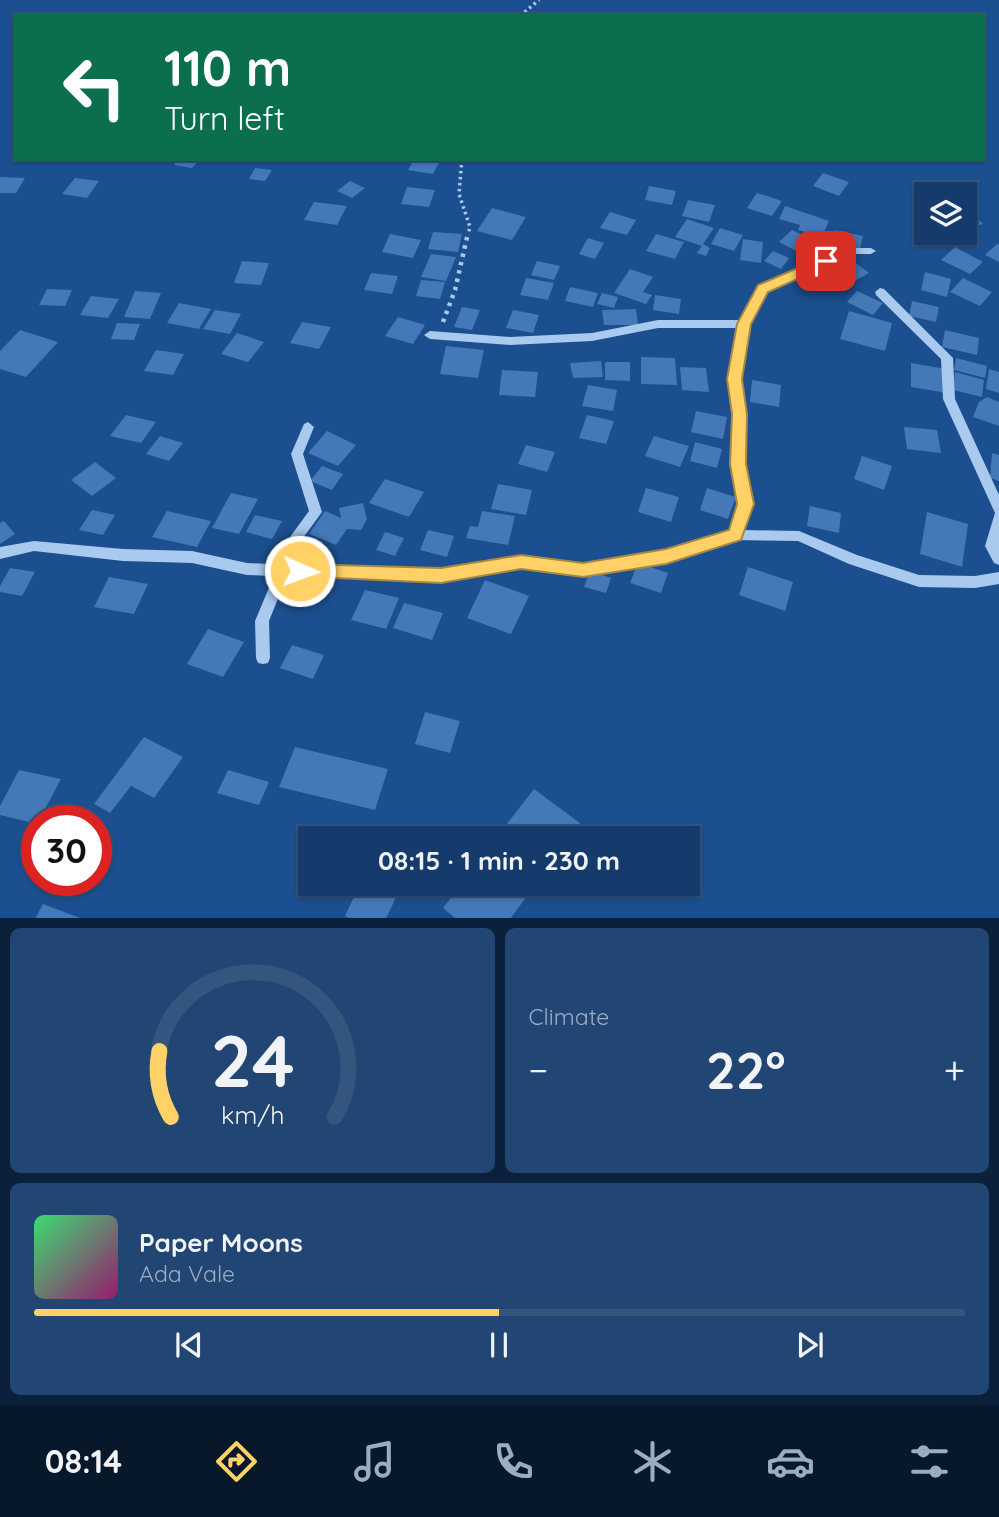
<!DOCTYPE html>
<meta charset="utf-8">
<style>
body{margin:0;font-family:Quicksand,sans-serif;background:#214673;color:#f1f3f6;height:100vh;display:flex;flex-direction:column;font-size:26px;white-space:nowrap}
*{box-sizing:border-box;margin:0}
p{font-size:23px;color:#9dadc1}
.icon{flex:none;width:38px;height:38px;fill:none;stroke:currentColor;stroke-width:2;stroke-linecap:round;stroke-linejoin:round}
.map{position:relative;height:918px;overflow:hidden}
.details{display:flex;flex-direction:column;gap:10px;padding:10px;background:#0b203b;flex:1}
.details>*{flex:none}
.banner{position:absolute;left:14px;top:14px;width:971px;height:147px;border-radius:0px;box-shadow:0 2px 5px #0004,0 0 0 2px #33557e;background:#0b6e4f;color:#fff;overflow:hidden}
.controls{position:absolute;left:914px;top:182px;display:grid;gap:14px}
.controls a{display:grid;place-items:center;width:63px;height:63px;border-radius:0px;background:#143b6b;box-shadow:0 2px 5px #0004,0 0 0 2px #33557e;font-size:35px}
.speed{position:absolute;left:21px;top:805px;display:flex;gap:14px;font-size:35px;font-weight:700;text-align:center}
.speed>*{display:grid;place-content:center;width:91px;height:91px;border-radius:50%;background:#143b6b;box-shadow:0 2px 5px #0004,0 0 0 2px #33557e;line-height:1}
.speed .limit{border:10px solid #d22;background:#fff;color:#111}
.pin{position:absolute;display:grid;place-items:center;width:60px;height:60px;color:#fff;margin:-30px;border-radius:14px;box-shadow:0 4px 10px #0006}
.me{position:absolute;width:77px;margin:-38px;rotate:92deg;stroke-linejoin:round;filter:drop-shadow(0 0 5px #0008)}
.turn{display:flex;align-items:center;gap:24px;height:147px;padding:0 35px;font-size:32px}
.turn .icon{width:91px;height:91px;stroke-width:2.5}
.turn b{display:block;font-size:49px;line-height:60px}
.big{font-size:52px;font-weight:700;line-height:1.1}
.details .tile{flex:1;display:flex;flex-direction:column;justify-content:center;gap:10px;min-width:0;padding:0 24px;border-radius:10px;background:#214673}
.details .dial{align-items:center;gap:0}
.dial svg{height:182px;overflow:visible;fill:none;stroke:#33557e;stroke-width:7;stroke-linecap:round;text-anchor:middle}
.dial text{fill:#f1f3f6;stroke:none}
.song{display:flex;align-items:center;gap:21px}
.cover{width:84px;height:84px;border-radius:10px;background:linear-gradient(135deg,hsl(140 70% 55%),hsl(320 70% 35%))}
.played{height:7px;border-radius:4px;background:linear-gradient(90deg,#ffd166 50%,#33557e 50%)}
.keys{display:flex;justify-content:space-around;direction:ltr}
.heat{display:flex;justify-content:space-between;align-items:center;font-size:38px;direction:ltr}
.details .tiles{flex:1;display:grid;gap:10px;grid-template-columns:1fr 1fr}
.tile:last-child{grid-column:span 2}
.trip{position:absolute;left:298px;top:826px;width:402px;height:70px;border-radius:0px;background:#143b6b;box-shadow:0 2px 5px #0004,0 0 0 2px #33557e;font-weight:700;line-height:70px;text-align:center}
.tabs{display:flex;height:112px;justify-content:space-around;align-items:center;background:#08182b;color:#9dadc1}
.tabs .icon{width:49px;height:49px}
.tabs .on{color:#ffd166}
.tabs b{font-size:32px;color:#f1f3f6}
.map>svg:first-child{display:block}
.building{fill:#4478b7}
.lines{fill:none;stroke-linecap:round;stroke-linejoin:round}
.path-far1{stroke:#a9c9ee;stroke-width:3.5;stroke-dasharray:2.5 3.5;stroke-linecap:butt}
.path{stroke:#a9c9ee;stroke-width:4.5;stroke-dasharray:3.5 5;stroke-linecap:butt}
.minor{fill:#a9c9ee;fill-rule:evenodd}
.route{fill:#ffd166;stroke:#a68842;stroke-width:2}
</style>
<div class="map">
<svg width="999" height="919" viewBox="0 0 999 919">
<rect width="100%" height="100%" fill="#1b4f8f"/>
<!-- building -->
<path class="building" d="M179 159H200L192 168 174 165Z
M414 159H441L433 174 408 170Z
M255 168 272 170 265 181 249 179Z
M823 173 849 182 839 196 813 186Z
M0 177 25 178 16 193H0Z
M75 178 99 181 87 198 62 194Z
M350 181 365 188 352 198 337 191Z
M649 186 676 191 672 205 645 200Z
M407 187 435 190 429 207 401 204Z
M757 193 782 201 772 216 747 208Z
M688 200 715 205 709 222 682 216Z
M314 202 347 206 337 225 304 220Z
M785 206 829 221 822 237 798 230 800 225 779 219Z
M492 208 526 217 512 240 477 231Z
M610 212 636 220 627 235 600 228Z
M971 212 983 224 970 228 964 222V213Z
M687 219 714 228 703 244 710 248 706 256 697 253 702 246 675 237Z
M720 228 743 235 734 251 711 244Z
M792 230 821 244 808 257 779 242Z
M835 230 863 236 860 249 832 243Z
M433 232 462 234 458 252 428 249Z
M390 234 421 240 413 258 382 252Z
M656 234 684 242 675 259 646 251Z
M588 238 604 243 595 259 579 254Z
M743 239 763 242 761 263 740 260Z
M997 244 999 245V262L985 255Z
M955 247 983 262 970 274 941 260Z
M773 251 789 258 781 269 764 261Z
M431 254 456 257 446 281 421 277Z
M848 257 869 273 856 280 835 264Z
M242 261 269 263 261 285 234 283Z
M537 261 560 266 554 280 531 275Z
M825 265 846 281 829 290 808 274Z
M630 269 653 277 643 292 652 295 646 304 614 293Z
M925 272 951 279 947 297 921 290Z
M371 273 398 276 392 294 364 290Z
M526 278 554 283 548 300 520 295Z
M963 278 992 292 980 306 950 292Z
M421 280 445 282 440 299 416 296Z
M570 287 598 293 593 307 565 301Z
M47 289 72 290 65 306 39 305Z
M135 291 161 293 150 319 124 317Z
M857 291 883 303 873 315 847 302Z
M602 293 618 297 614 308 597 304Z
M655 295 681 299 679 314 653 310Z
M91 296 119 299 108 318 80 315Z
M912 301 939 307 936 322 909 316Z
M179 303 211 309 199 329 167 323Z
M462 307 480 310 472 330 454 327Z
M636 309 638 325H604L602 310Z
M215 310 241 314 230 334 203 329Z
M513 310 539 315 533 333 506 328Z
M849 311 892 323 885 351 840 339Z
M398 317 425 325 413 344 385 336Z
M302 322 331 327 319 349 290 343Z
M117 323 140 324 134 340 111 339Z
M20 330 58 342 26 377 0 369V351Z
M945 330 979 338 977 355 942 347Z
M237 333 264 342 248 362 221 354Z
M446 346 484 350 478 378 440 374Z
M156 350 184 354 173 375 144 371Z
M641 357 675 358 677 385 641 384Z
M956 358 987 366 985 378 954 370Z
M601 361 603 377 573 378 570 363Z
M605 362H630V381L605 380Z
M911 363 946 369 947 393 911 387Z
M680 367 706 368 709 392 682 390Z
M989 369 999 372V393L986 389Z
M502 370 538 372 535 397 499 395Z
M955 372 984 380 982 397 953 390Z
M752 380 781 385 779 407 750 402Z
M588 385 617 390 613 411 582 406Z
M987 397 999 402V426L973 417 979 402Z
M696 411 727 417 723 439 691 432Z
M126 415 156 422 141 443 110 436Z
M587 415 614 421 606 444 579 438Z
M904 427 937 430 941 453 907 449Z
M327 431 356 445 338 466 308 453Z
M160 436 183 443 169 461 146 454Z
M654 436 689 446 680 467 645 456Z
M695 442 722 449 717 468 690 461Z
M526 445 555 452 547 472 518 464Z
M992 453 999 455V481L990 478Z
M862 456 892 466 884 490 854 479Z
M95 462 116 478 92 496 71 480Z
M322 466 343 474 332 490 310 481Z
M385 479 424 492 409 517 369 503Z
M498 484 532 490 526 515 491 509Z
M646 488 679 497 671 522 638 512Z
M707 488 736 497 728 519 700 510Z
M231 493 258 499 239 534 212 528Z
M363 503 367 519 361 530 347 529 336 545 309 534 325 511 341 518 339 508Z
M810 506 841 513 839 533 807 526Z
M92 510 115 515 103 535 79 530Z
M167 511 211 521 197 547 152 537Z
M482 511 515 516 508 545 466 538 470 526 478 527Z
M927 512 968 524 962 567 920 554Z
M255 515 282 521 272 539 246 532Z
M4 521 15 534 0 544V523Z
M428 530 454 536 447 557 420 550Z
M385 532 404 538 395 556 376 550Z
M638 563 668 573 661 593 630 583Z
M748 567 793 582 785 611 739 595Z
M10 568 35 572 22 596 0 592V586Z
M590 571 611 578 606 593 584 587Z
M109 577 148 584 134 614 94 607Z
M485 580 529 596 511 634 467 618Z
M365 590 399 598 386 629 351 620Z
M404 603 443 613 432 640 393 628Z
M208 629 244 642 223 677 187 664Z
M292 645 324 655 313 679 280 668Z
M425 712 460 721 450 753 415 744Z
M144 737 183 757 154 798 131 786 110 813 94 804Z
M295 747 388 769 375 810 279 787Z
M19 770 61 779 37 824 0 815V806Z
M228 770 269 782 259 805 217 793Z
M534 789 580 823 569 838H496Z
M360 884H402L386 919H351L345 916Z
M462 884H536L510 919H456L443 908Z
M43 904 80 918V919H35Z"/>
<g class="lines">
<!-- path-far1 -->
<path class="path-far1" d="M520 16 539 0
M462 159 459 194 470 227 468 235"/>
<!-- path -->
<path class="path" d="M443 322 455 290 468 233"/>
<!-- minor -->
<path class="minor" d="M852 248H871L876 251 871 254H853L805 272 767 291 749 324 740 379 746 414 744 464 752 504 743 530 799 531 857 555 919 575 975 576 999 572V584L975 588 919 587 849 564 798 541 735 540 666 563 583 576 521 568 441 582 287 576 269 621 270 658 268 663 263 664 258 663 256 658 255 621 274 576 247 575 192 563 123 561 34 551 0 559V547L34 541 123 549 192 551 247 563 293 565 290 537 309 511 291 454 304 424 308 422 314 427 303 454 322 512 303 538 306 565 441 570 521 556 583 564 666 551 730 531 740 504 732 464 734 414 728 379 738 328H658L592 341 510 345 430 339 424 335 430 331 510 337 592 333 658 320H741L759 286 797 268Z
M880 288 884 289 953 358 955 399 999 495V565L994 563 985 546 995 513 943 399 941 359 876 295 875 292Z"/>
</g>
<!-- route -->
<path class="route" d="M826 256 833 261 831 264 768 292 751 324 742 379 747 414 746 464 754 504 741 540 666 564 583 577 521 569 441 583 294 576 292 571 294 566 300 564 441 568 521 555 583 563 666 549 729 530 737 504 730 464 732 414 727 379 737 324 758 285Z"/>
</svg>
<div class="controls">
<a><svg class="icon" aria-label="layers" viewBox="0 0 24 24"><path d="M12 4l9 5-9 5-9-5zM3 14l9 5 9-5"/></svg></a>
</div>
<div class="speed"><div class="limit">30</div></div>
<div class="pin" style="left:826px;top:261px;background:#d93025"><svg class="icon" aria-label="arrive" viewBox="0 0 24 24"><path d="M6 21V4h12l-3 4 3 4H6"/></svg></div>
<svg class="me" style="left:300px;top:571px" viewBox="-20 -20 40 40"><circle r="17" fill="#ffd166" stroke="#fff" stroke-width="3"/><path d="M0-11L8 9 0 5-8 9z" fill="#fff"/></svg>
<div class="trip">08:15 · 1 min · 230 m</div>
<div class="banner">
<div class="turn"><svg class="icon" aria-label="left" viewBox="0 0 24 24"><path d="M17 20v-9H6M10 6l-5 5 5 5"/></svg><div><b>110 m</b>Turn left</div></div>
</div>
</div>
<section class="details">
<div class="tiles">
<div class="tile dial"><svg viewBox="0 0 100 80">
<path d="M14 69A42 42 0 1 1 86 69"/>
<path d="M14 69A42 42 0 0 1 9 40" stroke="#ffd166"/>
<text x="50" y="56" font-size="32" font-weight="700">24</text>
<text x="50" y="72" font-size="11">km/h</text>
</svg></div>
<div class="tile"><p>Climate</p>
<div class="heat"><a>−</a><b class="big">22°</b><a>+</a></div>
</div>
<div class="tile">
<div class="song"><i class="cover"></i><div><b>Paper Moons</b><p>Ada Vale</p></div></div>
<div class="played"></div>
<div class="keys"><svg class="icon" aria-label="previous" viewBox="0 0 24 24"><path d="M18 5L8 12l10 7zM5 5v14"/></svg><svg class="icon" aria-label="pause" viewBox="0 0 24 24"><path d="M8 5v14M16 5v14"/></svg><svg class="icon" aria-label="next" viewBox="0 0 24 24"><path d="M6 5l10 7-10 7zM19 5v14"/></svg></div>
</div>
</div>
</section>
<nav class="tabs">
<b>08:14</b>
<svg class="icon on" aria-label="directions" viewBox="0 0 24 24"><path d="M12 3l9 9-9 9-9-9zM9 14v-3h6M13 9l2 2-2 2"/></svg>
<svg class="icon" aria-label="music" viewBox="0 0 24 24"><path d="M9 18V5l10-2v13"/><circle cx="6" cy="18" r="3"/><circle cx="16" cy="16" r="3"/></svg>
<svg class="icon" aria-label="phone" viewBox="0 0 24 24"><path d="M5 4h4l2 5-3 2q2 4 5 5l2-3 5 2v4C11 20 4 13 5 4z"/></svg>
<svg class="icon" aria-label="climate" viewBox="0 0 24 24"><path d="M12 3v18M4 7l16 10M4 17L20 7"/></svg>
<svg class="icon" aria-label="car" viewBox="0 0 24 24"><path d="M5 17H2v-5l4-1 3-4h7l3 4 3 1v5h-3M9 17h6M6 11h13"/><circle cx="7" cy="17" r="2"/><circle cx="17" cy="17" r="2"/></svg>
<svg class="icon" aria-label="filters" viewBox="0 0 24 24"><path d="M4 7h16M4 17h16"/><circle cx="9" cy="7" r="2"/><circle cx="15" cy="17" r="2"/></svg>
</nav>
